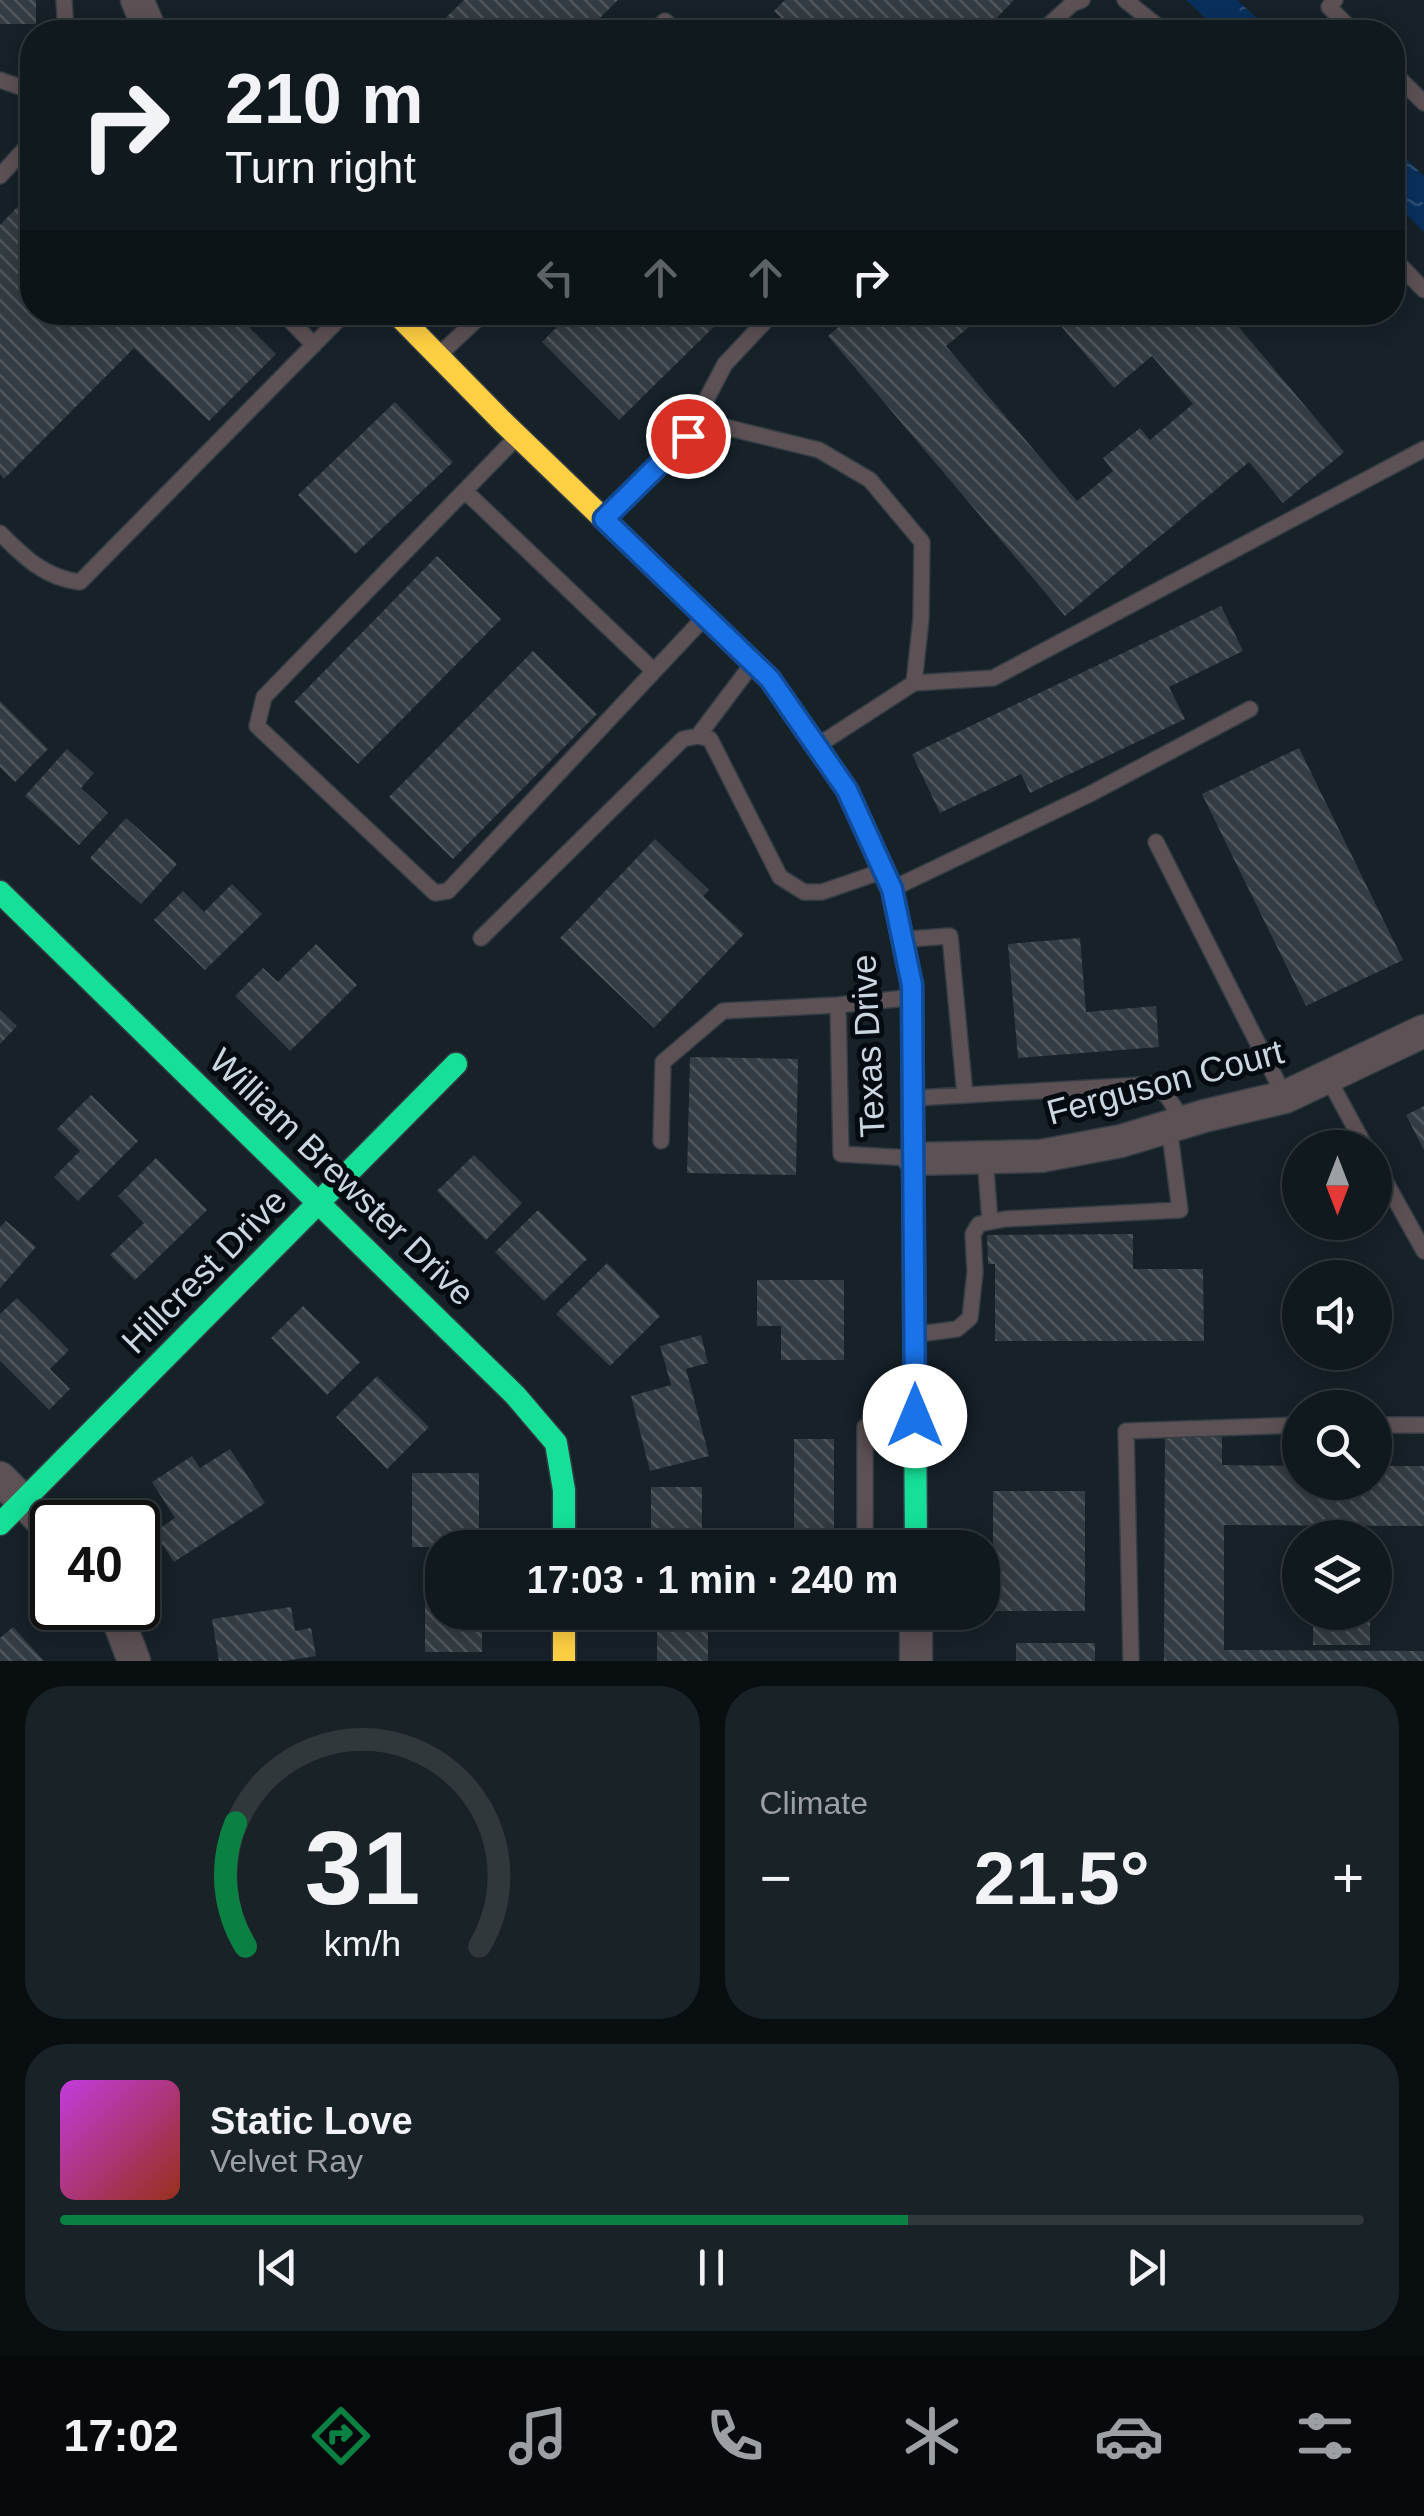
<!DOCTYPE html>
<meta charset="utf-8">
<style>
body{margin:0;font-family:Helvetica,sans-serif;background:#192227;color:#f1f3f6;height:100vh;display:flex;flex-direction:column;font-size:38px;white-space:nowrap}
*{box-sizing:border-box;margin:0}
p{font-size:32px;color:#9ca0a4}
.icon{flex:none;width:55px;height:55px;fill:none;stroke:currentColor;stroke-width:2;stroke-linecap:round;stroke-linejoin:round}
.map{position:relative;height:1661px;overflow:hidden}
.details{display:flex;flex-direction:column;gap:25px;padding:25px;background:#090e10;flex:1}
.details>*{flex:none}
.banner{position:absolute;left:20px;top:20px;width:1385px;height:305px;border-radius:40px;box-shadow:0 5px 25px #0003,0 0 0 2px #30383c;background:#10191e;color:#f1f3f6;overflow:hidden}
.needle{width:65px;rotate:180deg}
.tools{position:absolute;left:1282px;top:1130px;display:grid;gap:20px}
.tools a{display:grid;place-items:center;width:110px;height:110px;border-radius:50%;background:#10191e;box-shadow:0 5px 25px #0003,0 0 0 2px #30383c;font-size:50px}
.speed{position:absolute;left:30px;top:1500px;display:flex;gap:20px;font-size:50px;font-weight:700;text-align:center}
.speed>*{display:grid;place-content:center;width:130px;height:130px;border-radius:50%;background:#10191e;box-shadow:0 5px 25px #0003,0 0 0 2px #30383c;line-height:1}
.speed .limit{border:5px solid #111;border-radius:15px;background:#fff;color:#111}
.pin{position:absolute;display:grid;place-items:center;width:85px;height:85px;color:#fff;margin:-42px;border:5px solid #fff;border-radius:50%;box-shadow:0 2px 10px #0007}
.me{position:absolute;width:110px;margin:-55px;rotate:0deg;stroke-linejoin:round;filter:drop-shadow(0 0 8px #0008)}
.turn{display:flex;align-items:center;gap:35px;height:210px;padding:0 40px;font-size:45px}
.turn .icon{width:130px;height:130px;stroke-width:2.5}
.turn b{display:block;font-size:70px;line-height:85px}
.lanes{display:flex;align-items:center;height:95px;padding:0 40px;background:#0003;justify-content:center;gap:50px;direction:ltr}
.lanes .off{opacity:.35}
.big{font-size:75px;font-weight:800;line-height:1.1}
.details .card{flex:1;display:flex;flex-direction:column;justify-content:center;gap:15px;min-width:0;padding:0 35px;border-radius:40px;background:#192227}
.details .dial{align-items:center;gap:0}
.dial svg{height:260px;overflow:visible;fill:none;stroke:#30383c;stroke-width:7;stroke-linecap:round;text-anchor:middle}
.dial text{fill:#f1f3f6;stroke:none}
.song{display:flex;align-items:center;gap:30px}
.cover{width:120px;height:120px;border-radius:15px;background:linear-gradient(135deg,hsl(290 70% 55%),hsl(10 70% 35%))}
.played{height:10px;border-radius:5px;background:linear-gradient(90deg,#0b8043 65%,#30383c 65%)}
.keys{display:flex;justify-content:space-around;direction:ltr}
.heat{display:flex;justify-content:space-between;align-items:center;font-size:55px;direction:ltr}
.details .tiles{flex:1;display:grid;gap:25px;grid-template-columns:1fr 1fr}
.card:last-child{grid-column:span 2}
.trip{position:absolute;left:425px;top:1530px;width:575px;height:100px;border-radius:40px;background:#10191e;box-shadow:0 5px 25px #0003,0 0 0 2px #30383c;font-weight:800;line-height:100px;text-align:center}
.dock{display:flex;height:160px;justify-content:space-around;align-items:center;background:#060a0c;color:#9ca0a4}
.dock .icon{width:70px;height:70px}
.dock .on{color:#0b8043}
.dock b{font-size:45px;color:#f1f3f6}
.map>svg:first-child{display:block}
.water{fill:url(#water-ripples)}
.building{fill:url(#building-back-hatch)}
.lines{fill:none;stroke-linecap:round;stroke-linejoin:round}
.lane-casing{stroke:#343d44;stroke-width:18}
.street-casing{stroke:#343d44;stroke-width:35}
.fast-casing{stroke:#343d44;stroke-width:25}
.slow-casing{stroke:#343d44;stroke-width:25}
.lane{stroke:#5c5154;stroke-width:15}
.street{stroke:#5c5154;stroke-width:32}
.fast{stroke:#16e098;stroke-width:22}
.slow{stroke:#ffcf43;stroke-width:22}
.route-casing{stroke:#114b97;stroke-width:25}
.route{stroke:#1a73e8;stroke-width:18}
.labels{text-anchor:middle;stroke-width:10;stroke-linejoin:round;paint-order:stroke}
.street-label{font-size:35px;fill:#cad6e0;stroke:#040b11}
</style>
<div class="map">
<svg width="1424" height="1661" viewBox="0 0 1424 1661">
<defs>
<pattern id="water-ripples" width="26" height="14" patternUnits="userSpaceOnUse" patternTransform="scale(2.5)"><rect width="26" height="14" fill="#09305c"/><path d="M2 4q2-2 4 0t4 0M15 11q2-2 4 0t4 0" fill="none" stroke="#2c4d73"/></pattern>
<pattern id="building-back-hatch" width="6" height="6" patternUnits="userSpaceOnUse" patternTransform="scale(2.5)"><rect width="6" height="6" fill="#333c42"/><path d="M-1 5l2 2M0 0l6 6M5-1l2 2" fill="none" stroke="#4f575d"/></pattern>
</defs>
<rect width="100%" height="100%" fill="#162128"/>
<!-- water -->
<path class="water" d="M1186 0H1237L1272 32H1220Z
M1393 146 1424 176V232L1393 201Z"/>
<!-- building -->
<path class="building" d="M0 0H36V24H0Z
M464 0H618L586 32H431Z
M785 0H1014L983 32H796L774 11Z
M32 192V312H234L276 354 209 421 134 348 4 479 0 474V225Z
M572 312H729L619 420 542 342Z
M856 312H1000L986 324 980 318 946 346 1077 501 1113 471 1103 458 1140 428 1150 440 1193 404 1152 356 1114 388 1060 325 1075 312H1226L1344 452 1283 503 1249 462 1065 616 828 336Z
M395 402 453 462 355 554 298 495Z
M437 556 501 619 358 764 294 702Z
M1221 606 1243 651 1169 687 1185 719 1030 793 1021 774 940 813 912 754Z
M533 651 597 714 453 859 389 797Z
M0 701 48 749 15 782 0 767Z
M1299 748 1403 960 1306 1006 1202 794Z
M67 749 94 773 81 788 108 813 79 845 25 796Z
M126 818 177 864 141 904 90 858Z
M655 839 709 890 703 896 744 934 654 1028 560 938Z
M232 884 262 914 205 970 154 920 183 891 204 912Z
M1080 938 1086 1012 1156 1006 1159 1047 1018 1058 1008 944Z
M316 944 357 985 290 1051 235 996 263 968 278 982Z
M0 1010 17 1026 0 1044Z
M690 1057 798 1059 796 1175 687 1173Z
M91 1095 138 1141 78 1201 54 1177 80 1151 57 1129Z
M1424 1106V1150L1406 1115Z
M474 1155 522 1203 486 1240 437 1191Z
M156 1158 207 1210 135 1280 110 1255 144 1223 118 1196Z
M538 1210 587 1259 544 1301 495 1252Z
M6 1221 36 1247 0 1288V1227Z
M1133 1234V1269H1203L1204 1341H995V1264H988L987 1235Z
M607 1263 660 1316 610 1366 556 1314Z
M757 1280H844V1360H781V1326H757Z
M17 1298 69 1350 50 1369 70 1389 49 1410 0 1361V1314Z
M303 1306 360 1362 327 1395 271 1338Z
M701 1335 708 1363 686 1369 709 1456 650 1471 631 1396 671 1385 660 1346Z
M377 1376 429 1427 387 1469 336 1417Z
M1165 1436 1222 1437V1465L1300 1466V1482H1375V1466H1424V1526L1224 1525V1650L1424 1651V1661H1164Z
M794 1439H834V1548H794Z
M230 1449 265 1503 174 1562 154 1532 175 1518 152 1482 192 1456 200 1468Z
M412 1473H479V1547H412Z
M651 1487H702V1548H651Z
M993 1491H1085V1611H993Z
M1314 1532H1370V1538H1314Z
M425 1580H442V1612H482V1652H425Z
M291 1607 295 1631 311 1628 316 1656 284 1661H219L212 1619Z
M657 1612H708V1661H657Z
M1313 1612H1370V1645H1313Z
M13 1627 44 1661H0V1638Z
M1016 1643H1095V1661H1016Z"/>
<g class="lines">
<!-- lane casing -->
<g class="lane-casing">
<path id="lane" d="M64 0 66 32
M1125 0 1165 32
M1335 0 1329 7 1354 32
M653 32 665 21 677 32
M1041 32 1072 4 1082 0
M1392 71 1424 103
M0 80 32 91
M0 176 32 141
M1392 257 1424 290
M282 312 314 345
M441 353 485 312
M696 420 819 450 870 480 922 542 921 619 914 683
M513 441 264 697 257 726 435 893 448 891 702 620
M465 491 654 671
M607 516 687 436 725 364 774 312
M0 533C24 557 45 578 80 582L346 312
M698 736 750 667
M820 744 914 683 993 678 1424 449
M1156 842 1285 1097
M896 887 1090 794 1250 709
M481 938 683 739 698 736 710 739 780 877 804 892H822L880 872
M909 939 950 936 965 1095
M906 998 838 1005 841 1154 910 1158
M1328 1078 1366 1148
M915 1098 1159 1084 1184 1122
M661 1141 663 1062 723 1011 838 1005
M985 1157 990 1222
M1375 1163 1424 1251
M919 1334 957 1329 970 1318 975 1272 973 1234 979 1224 1005 1219 1180 1210 1169 1127
M1375 1425H1424
M865 1548V1427L883 1417 911 1416
M1131 1661 1126 1431 1300 1425"/>
</g>
<!-- street casing -->
<g class="street-casing">
<path id="street" d="M137 0 151 32
M914 1159 1041 1156 1121 1141 1204 1116 1285 1097 1424 1031
M0 1478 52 1531
M114 1608 134 1661
M916 1612V1661"/>
</g>
<!-- fast casing -->
<g class="fast-casing">
<path id="fast" d="M717 628 770 679 847 790 892 889 912 985 916 1548
M0 892 515 1395 556 1443 564 1490V1548
M0 1524 456 1064"/>
</g>
<!-- slow casing -->
<g class="slow-casing">
<path id="slow" d="M395 312 504 423 717 628
M564 1612V1661"/>
</g>
<!-- lane -->
<use href="#lane" class="lane"/>
<!-- street -->
<use href="#street" class="street"/>
<!-- fast -->
<use href="#fast" class="fast"/>
<!-- slow -->
<use href="#slow" class="slow"/>
</g>
<g class="lines">
<!-- route casing -->
<g class="route-casing">
<path id="route" d="M688 436 604 519 770 679 847 790 892 889 912 985 915 1416"/>
</g>
<!-- route -->
<use href="#route" class="route"/>
</g>
<g class="labels">
<!-- street labels -->
<g class="street-label">
<text transform="translate(868 1046) rotate(-93)" y="12">Texas Drive</text>
<text transform="translate(1165 1082) rotate(-15)" y="12">Ferguson Court</text>
<text transform="translate(342 1177) rotate(44)" y="12">William Brewster Drive</text>
<text transform="translate(204 1271) rotate(-45)" y="12">Hillcrest Drive</text>
</g>
</g>
</svg>
<div class="tools">
<a><svg class="needle" viewBox="-14 -14 28 28"><path d="M0-13l5 13h-10z" fill="#e53935"/><path d="M0 13l5-13h-10z" fill="#9ca0a4"/></svg></a>
<a><svg class="icon" aria-label="sound" viewBox="0 0 24 24"><path d="M4 9h4l5-4v14l-5-4H4zM17 9q2 3 0 6"/></svg></a>
<a><svg class="icon" aria-label="search" viewBox="0 0 24 24"><circle cx="10" cy="10" r="6"/><path d="M15 15l6 6"/></svg></a>
<a><svg class="icon" aria-label="layers" viewBox="0 0 24 24"><path d="M12 4l9 5-9 5-9-5zM3 14l9 5 9-5"/></svg></a>
</div>
<div class="speed"><div class="limit">40</div></div>
<div class="pin" style="left:688px;top:436px;background:#d93025"><svg class="icon" aria-label="arrive" viewBox="0 0 24 24"><path d="M6 21V4h12l-3 4 3 4H6"/></svg></div>
<svg class="me" style="left:915px;top:1416px" viewBox="-20 -20 40 40"><circle r="19" fill="#fff"/><path d="M0-13L10 11 0 6-10 11z" fill="#1a73e8"/></svg>
<div class="trip">17:03 · 1 min · 240 m</div>
<div class="banner">
<div class="turn"><svg class="icon" aria-label="right" viewBox="0 0 24 24"><path d="M7 20v-9h11M14 6l5 5-5 5"/></svg><div><b>210 m</b>Turn right</div></div>
<div class="lanes"><svg class="icon off" aria-label="left" viewBox="0 0 24 24"><path d="M17 20v-9H6M10 6l-5 5 5 5"/></svg><svg class="icon off" aria-label="ahead" viewBox="0 0 24 24"><path d="M12 20V5M6 11l6-6 6 6"/></svg><svg class="icon off" aria-label="ahead" viewBox="0 0 24 24"><path d="M12 20V5M6 11l6-6 6 6"/></svg><svg class="icon" aria-label="right" viewBox="0 0 24 24"><path d="M7 20v-9h11M14 6l5 5-5 5"/></svg></div>
</div>
</div>
<section class="details">
<div class="tiles">
<div class="card dial"><svg viewBox="0 0 100 80">
<path d="M14 69A42 42 0 1 1 86 69"/>
<path d="M14 69A42 42 0 0 1 11 31" stroke="#0b8043"/>
<text x="50" y="56" font-size="32" font-weight="700">31</text>
<text x="50" y="72" font-size="11">km/h</text>
</svg></div>
<div class="card"><p>Climate</p>
<div class="heat"><a>−</a><b class="big">21.5°</b><a>+</a></div>
</div>
<div class="card">
<div class="song"><i class="cover"></i><div><b>Static Love</b><p>Velvet Ray</p></div></div>
<div class="played"></div>
<div class="keys"><svg class="icon" aria-label="previous" viewBox="0 0 24 24"><path d="M18 5L8 12l10 7zM5 5v14"/></svg><svg class="icon" aria-label="pause" viewBox="0 0 24 24"><path d="M8 5v14M16 5v14"/></svg><svg class="icon" aria-label="next" viewBox="0 0 24 24"><path d="M6 5l10 7-10 7zM19 5v14"/></svg></div>
</div>
</div>
</section>
<nav class="dock">
<b>17:02</b>
<svg class="icon on" aria-label="directions" viewBox="0 0 24 24"><path d="M12 3l9 9-9 9-9-9zM9 14v-3h6M13 9l2 2-2 2"/></svg>
<svg class="icon" aria-label="music" viewBox="0 0 24 24"><path d="M9 18V5l10-2v13"/><circle cx="6" cy="18" r="3"/><circle cx="16" cy="16" r="3"/></svg>
<svg class="icon" aria-label="phone" viewBox="0 0 24 24"><path d="M5 4h4l2 5-3 2q2 4 5 5l2-3 5 2v4C11 20 4 13 5 4z"/></svg>
<svg class="icon" aria-label="climate" viewBox="0 0 24 24"><path d="M12 3v18M4 7l16 10M4 17L20 7"/></svg>
<svg class="icon" aria-label="car" viewBox="0 0 24 24"><path d="M5 17H2v-5l4-1 3-4h7l3 4 3 1v5h-3M9 17h6M6 11h13"/><circle cx="7" cy="17" r="2"/><circle cx="17" cy="17" r="2"/></svg>
<svg class="icon" aria-label="filters" viewBox="0 0 24 24"><path d="M4 7h16M4 17h16"/><circle cx="9" cy="7" r="2"/><circle cx="15" cy="17" r="2"/></svg>
</nav>
